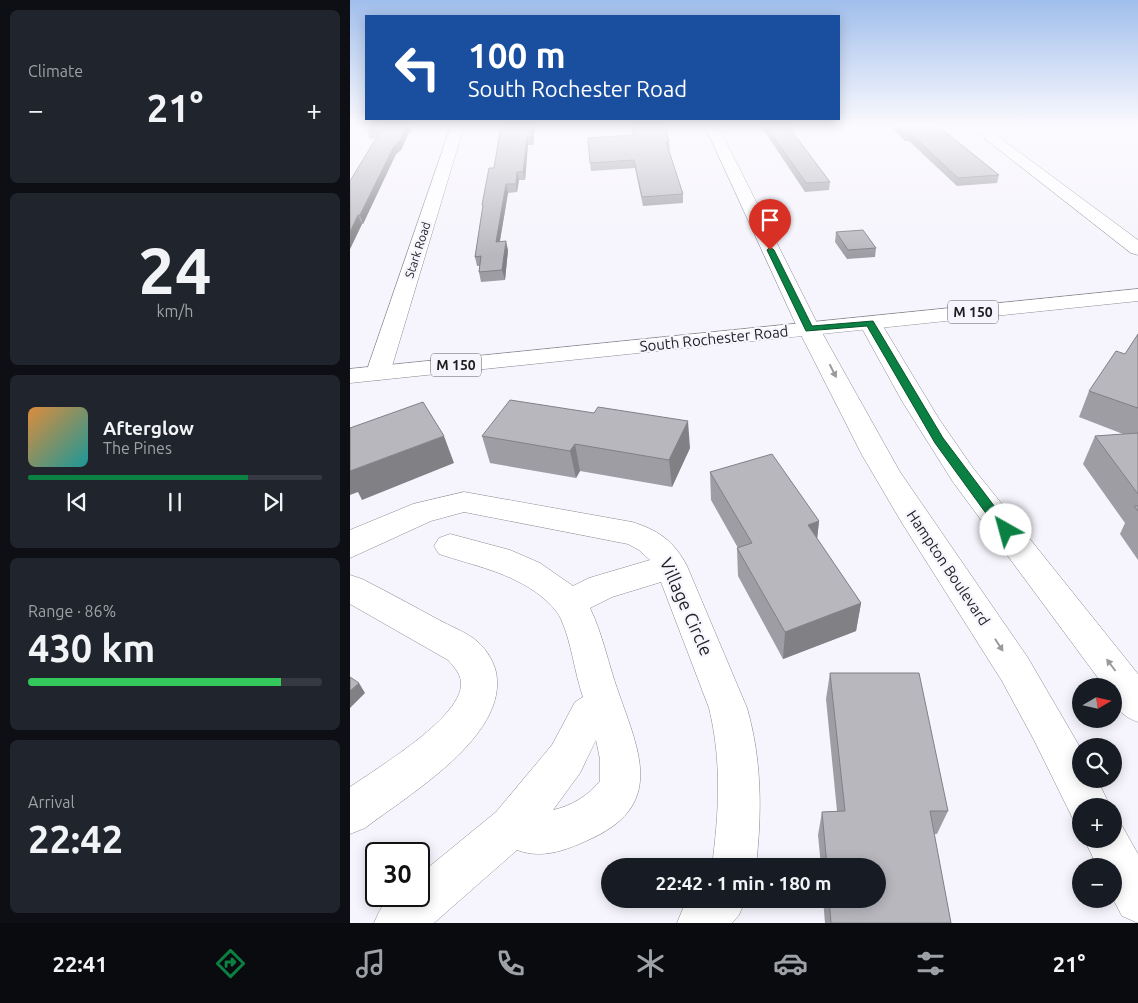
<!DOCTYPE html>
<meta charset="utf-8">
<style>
body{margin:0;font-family:Ubuntu,sans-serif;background:#20242c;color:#f1f3f6;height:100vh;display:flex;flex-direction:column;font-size:19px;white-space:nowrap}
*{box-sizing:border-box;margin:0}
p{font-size:16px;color:#9ea1a6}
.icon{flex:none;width:28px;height:28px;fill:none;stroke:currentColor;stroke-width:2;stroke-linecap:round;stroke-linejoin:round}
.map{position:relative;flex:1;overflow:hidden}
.details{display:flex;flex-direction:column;gap:10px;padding:10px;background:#0d0f14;width:350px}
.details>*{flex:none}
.banner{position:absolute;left:15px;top:15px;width:475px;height:105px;border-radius:0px;box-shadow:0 2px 12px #0003;background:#1a4fa0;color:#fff;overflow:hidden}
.needle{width:32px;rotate:81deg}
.tools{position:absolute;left:722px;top:678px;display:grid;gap:10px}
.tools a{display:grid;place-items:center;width:50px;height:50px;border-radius:50%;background:#171b24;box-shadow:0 2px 12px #0003;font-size:25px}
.speed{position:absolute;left:15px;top:842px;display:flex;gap:10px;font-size:25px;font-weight:700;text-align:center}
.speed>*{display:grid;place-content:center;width:65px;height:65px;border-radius:50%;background:#171b24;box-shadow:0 2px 12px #0003;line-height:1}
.speed .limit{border:2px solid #111;border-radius:8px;background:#fff;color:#111}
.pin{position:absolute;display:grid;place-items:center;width:42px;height:42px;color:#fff;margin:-51px -21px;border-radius:50% 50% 50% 0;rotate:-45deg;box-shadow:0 0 5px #0007}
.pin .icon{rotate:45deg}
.me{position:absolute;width:55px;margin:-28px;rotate:322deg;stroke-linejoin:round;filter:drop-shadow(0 0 4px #0008)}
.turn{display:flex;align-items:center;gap:18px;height:105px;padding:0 20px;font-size:22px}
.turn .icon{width:65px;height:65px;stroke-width:2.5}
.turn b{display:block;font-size:35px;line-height:42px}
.big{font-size:38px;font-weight:600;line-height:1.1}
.details .card{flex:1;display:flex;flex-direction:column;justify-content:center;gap:8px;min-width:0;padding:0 18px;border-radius:8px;background:#20242c}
.details .dial{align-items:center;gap:0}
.dial b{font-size:65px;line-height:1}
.song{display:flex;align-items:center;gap:15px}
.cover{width:60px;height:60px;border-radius:8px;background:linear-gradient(135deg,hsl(30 70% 55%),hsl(180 70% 35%))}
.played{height:5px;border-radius:2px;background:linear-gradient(90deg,#0b8043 75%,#363941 75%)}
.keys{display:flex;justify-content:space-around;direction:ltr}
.heat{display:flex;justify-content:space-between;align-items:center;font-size:28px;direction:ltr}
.charge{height:8px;border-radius:4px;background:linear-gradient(90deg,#34c759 86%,#363941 0)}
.trip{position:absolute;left:251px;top:858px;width:285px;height:50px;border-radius:25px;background:#171b24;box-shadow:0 2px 12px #0003;font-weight:600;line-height:50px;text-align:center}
.tabs{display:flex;height:80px;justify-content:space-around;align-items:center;background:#090b0e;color:#9ea1a6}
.tabs .icon{width:35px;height:35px}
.tabs .active{color:#0b8043}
.tabs b{font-size:22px;color:#f1f3f6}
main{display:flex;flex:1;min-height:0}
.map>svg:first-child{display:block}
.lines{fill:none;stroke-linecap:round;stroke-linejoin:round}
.minor-casing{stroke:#8c8b92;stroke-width:1}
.major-casing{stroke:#8c8b92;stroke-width:1}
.minor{fill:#fff;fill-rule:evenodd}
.major{fill:#fff;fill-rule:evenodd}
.wall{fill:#9e9da3}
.shaded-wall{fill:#818085}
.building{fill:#b8b7be;stroke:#818085}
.oneway{fill:#9a999b}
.route{fill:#0b8043;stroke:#07532c}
.labels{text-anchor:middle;stroke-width:4.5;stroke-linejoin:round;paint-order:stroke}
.far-street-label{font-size:12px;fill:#1e1d20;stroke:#f6f4fc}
.shield{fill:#f6f4fc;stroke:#5f5e62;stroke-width:1}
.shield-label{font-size:14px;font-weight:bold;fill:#1e1d20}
.street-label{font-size:15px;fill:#1e1d20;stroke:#f6f4fc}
.near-street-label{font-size:18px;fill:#1e1d20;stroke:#f6f4fc}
</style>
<main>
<section class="details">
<div class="card"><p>Climate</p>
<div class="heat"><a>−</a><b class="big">21°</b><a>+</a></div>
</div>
<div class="card dial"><b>24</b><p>km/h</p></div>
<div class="card">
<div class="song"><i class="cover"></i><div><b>Afterglow</b><p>The Pines</p></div></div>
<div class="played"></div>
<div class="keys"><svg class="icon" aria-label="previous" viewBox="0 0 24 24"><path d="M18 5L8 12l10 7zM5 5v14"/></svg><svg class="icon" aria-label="pause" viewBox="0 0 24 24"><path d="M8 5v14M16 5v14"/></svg><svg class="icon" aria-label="next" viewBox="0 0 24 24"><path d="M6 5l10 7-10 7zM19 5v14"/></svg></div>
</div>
<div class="card"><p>Range · 86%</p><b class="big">430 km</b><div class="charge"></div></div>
<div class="card"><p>Arrival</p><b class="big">22:42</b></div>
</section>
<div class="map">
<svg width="788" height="923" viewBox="0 0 788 923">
<rect width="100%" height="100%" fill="#f6f4fc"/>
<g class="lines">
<!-- minor casing -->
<g class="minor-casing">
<path id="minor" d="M101 126H114L40 373 36 378 28 380 20 378 16 373Z
M355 126H368L470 329 550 472 678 658 731 749V779H747L760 806H731V824L724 821 684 740 652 681 552 523 512 455 448 329Z
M619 126H634L788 240V255L781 253Z
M520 317 528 318 531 323 589 419 623 468 788 674V722C769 715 764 706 764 686H754L603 482 552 401 509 323 512 318Z
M114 492 282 522C308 530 324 541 337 566L397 708C412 760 412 813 406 866H362C369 813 372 761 359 708L311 582 262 597 240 608C253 635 258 663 268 691 290 754 316 807 236 841 214 851 191 859 167 850L84 923H24C36 895 40 896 69 896V875L146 812 202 745 225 702 233 697C224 671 222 644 211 619 207 610 198 602 191 596 160 572 125 566 89 554L84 546 89 538 100 534 160 550 190 563 223 586 239 578 300 560 289 550 278 544 114 512 81 521 0 558V530L63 504ZM246 740 250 759V781C238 796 221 806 203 810L230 773Z
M0 575 12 579C38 592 63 606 89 620 100 626 113 631 123 638 134 646 143 659 146 672 159 736 58 795 15 828L0 834V787C27 768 108 720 111 686 112 675 105 668 98 660L0 604Z
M764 820 771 824 788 854V923L772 916 763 899 764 866H747L734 839H764Z
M342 899H396L389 915 382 923H327L334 906Z"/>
</g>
<!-- major casing -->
<g class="major-casing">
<path id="major" d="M788 289V301L0 383V369Z"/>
</g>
<!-- minor -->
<use href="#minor" class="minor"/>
<!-- major -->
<use href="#major" class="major"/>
</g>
<!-- wall -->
<path class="wall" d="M62 126 51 150 46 154 13 224H12L0 249 26 138 20 139 18 131Z
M185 126 183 145H178L175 180H169L167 192 158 193 150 241 158 250 155 280 131 282 129 272 130 266H127L125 257 144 168Z
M281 126H315L319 142 320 150H319L333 194V203L293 206 285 168 241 171 240 163 283 135Z
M411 126H442L441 130 480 182 479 190 455 192Z
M540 126H588L649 175 647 183 607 186 559 141H555Z
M486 232 526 248 525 257 497 259 485 242Z
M788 334V560L770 534 775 523 733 464 745 436 773 434 729 417 739 391 775 354Z
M132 436 340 448 322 487 230 471 226 478 140 463Z
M360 472 469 521 467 539 511 603 506 631 433 659 388 576 387 548H388L361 500Z
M480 673 598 811 587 834H584L601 923H475L473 899H528V866H471L468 835 472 812 487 811 476 699Z"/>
<!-- shaded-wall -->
<path class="shaded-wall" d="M56 126H62L51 150 46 154 13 224 10 215 44 146Z
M183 126H185L183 145 181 137Z
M177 137 178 145 175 180 173 172Z
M167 172 169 180 167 192 166 184Z
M156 184 158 193 148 251 146 242Z
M8 215 12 224 0 249V232Z
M156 241 158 250 155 280 152 270Z
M338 421 340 448 322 487 319 460Z
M94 436 104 463 12 500 8 492 0 495V471Z
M225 444 230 471 226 478 220 451Z
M469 521 466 549 458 525Z
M511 603 506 631 433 659 435 632Z
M9 683 15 693 0 708V691Z"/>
<!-- building -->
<path class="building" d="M21 126H56L49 142 44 146 10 215H8L0 232V181L31 130 18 131Z
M151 126H183L181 137H177L173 172H167L166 184H156L146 242 156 241 152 270 129 272 131 256 125 257 133 205H132L139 168H144Z
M282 126H315L319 142H316L333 194 292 197 284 160 240 163 238 138 284 135Z
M416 126H438L480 182 456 183Z
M549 126H588L649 175 608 178 560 133H556Z
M513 230 526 248 498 250 486 232Z
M788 334V408L739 391 766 351 775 354Z
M160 400 244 413 248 407 338 421 319 460 225 444 220 451 132 436Z
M73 402 94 436 0 471V428Z
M788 433V494L745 436Z
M422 454 469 521 458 525 511 603 435 632 387 548 402 543 360 472Z
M784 506H788V511Z
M480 673H569L598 811H580L601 923H481L479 899H528V866H477L472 812 495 811Z
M0 677 9 683 0 691Z"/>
<!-- one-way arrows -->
<defs><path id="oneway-solid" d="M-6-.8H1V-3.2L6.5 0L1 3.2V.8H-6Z" transform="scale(1.25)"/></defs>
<g class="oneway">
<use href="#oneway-solid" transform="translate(483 371) rotate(63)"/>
<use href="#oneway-solid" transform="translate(649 645) rotate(57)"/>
<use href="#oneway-solid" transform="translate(761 665) rotate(-127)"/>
</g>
<!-- sky -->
<linearGradient id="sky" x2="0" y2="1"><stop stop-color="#a0beec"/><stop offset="0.49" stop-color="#fbfafe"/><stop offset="1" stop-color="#fbfafe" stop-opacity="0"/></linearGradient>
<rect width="788" height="256" fill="url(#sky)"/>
<!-- route -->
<path class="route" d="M420 247 424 250 462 326 523 321 593 438 660 527 662 530 660 534H651L585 443 517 326 456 331 417 250Z"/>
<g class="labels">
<!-- far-street labels -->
<g class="far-street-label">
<text transform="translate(68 250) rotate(-72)" y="4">Stark Road</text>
</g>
<!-- shield labels -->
<g class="shield">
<rect x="598" y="300.5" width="50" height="23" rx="4"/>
<rect x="81" y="353.5" width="50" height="23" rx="4"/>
</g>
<g class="shield-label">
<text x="623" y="317">M 150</text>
<text x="106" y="370">M 150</text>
</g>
<!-- street labels -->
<g class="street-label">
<text transform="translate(364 339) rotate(-6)" y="5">South Rochester Road</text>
<text transform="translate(598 568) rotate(56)" y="5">Hampton Boulevard</text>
</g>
<!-- near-street labels -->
<g class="near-street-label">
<text transform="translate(336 607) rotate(66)" y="6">Village Circle</text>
</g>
</g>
</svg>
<div class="tools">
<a><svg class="needle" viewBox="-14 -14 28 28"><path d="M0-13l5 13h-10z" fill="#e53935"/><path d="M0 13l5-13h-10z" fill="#9ea1a6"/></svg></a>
<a><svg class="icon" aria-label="search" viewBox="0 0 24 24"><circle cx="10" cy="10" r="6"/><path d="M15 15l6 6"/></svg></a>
<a>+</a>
<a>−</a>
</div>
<div class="speed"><div class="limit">30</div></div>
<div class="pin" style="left:420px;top:250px;background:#d93025"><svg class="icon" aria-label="arrive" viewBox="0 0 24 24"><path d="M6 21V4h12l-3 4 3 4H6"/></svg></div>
<svg class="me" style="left:656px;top:530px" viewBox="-20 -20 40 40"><circle r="19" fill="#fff"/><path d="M0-13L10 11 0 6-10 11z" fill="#0b8043"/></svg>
<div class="trip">22:42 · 1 min · 180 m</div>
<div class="banner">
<div class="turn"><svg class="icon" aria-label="left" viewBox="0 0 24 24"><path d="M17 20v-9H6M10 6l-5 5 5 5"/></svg><div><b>100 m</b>South Rochester Road</div></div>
</div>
</div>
</main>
<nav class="tabs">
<b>22:41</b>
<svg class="icon active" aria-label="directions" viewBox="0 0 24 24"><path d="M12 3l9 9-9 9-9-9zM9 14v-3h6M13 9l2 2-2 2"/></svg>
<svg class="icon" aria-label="music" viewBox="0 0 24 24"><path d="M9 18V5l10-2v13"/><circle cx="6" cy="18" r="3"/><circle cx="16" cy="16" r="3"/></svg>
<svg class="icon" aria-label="phone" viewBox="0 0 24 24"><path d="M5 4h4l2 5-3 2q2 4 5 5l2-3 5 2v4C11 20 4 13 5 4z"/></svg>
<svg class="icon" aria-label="climate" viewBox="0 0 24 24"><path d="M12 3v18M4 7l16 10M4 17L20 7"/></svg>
<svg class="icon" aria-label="car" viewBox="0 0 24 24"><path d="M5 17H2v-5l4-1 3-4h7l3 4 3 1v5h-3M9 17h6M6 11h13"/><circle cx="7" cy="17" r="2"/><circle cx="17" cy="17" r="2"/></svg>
<svg class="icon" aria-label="filters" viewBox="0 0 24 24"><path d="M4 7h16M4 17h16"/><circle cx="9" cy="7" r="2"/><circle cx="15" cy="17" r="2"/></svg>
<b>21°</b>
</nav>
